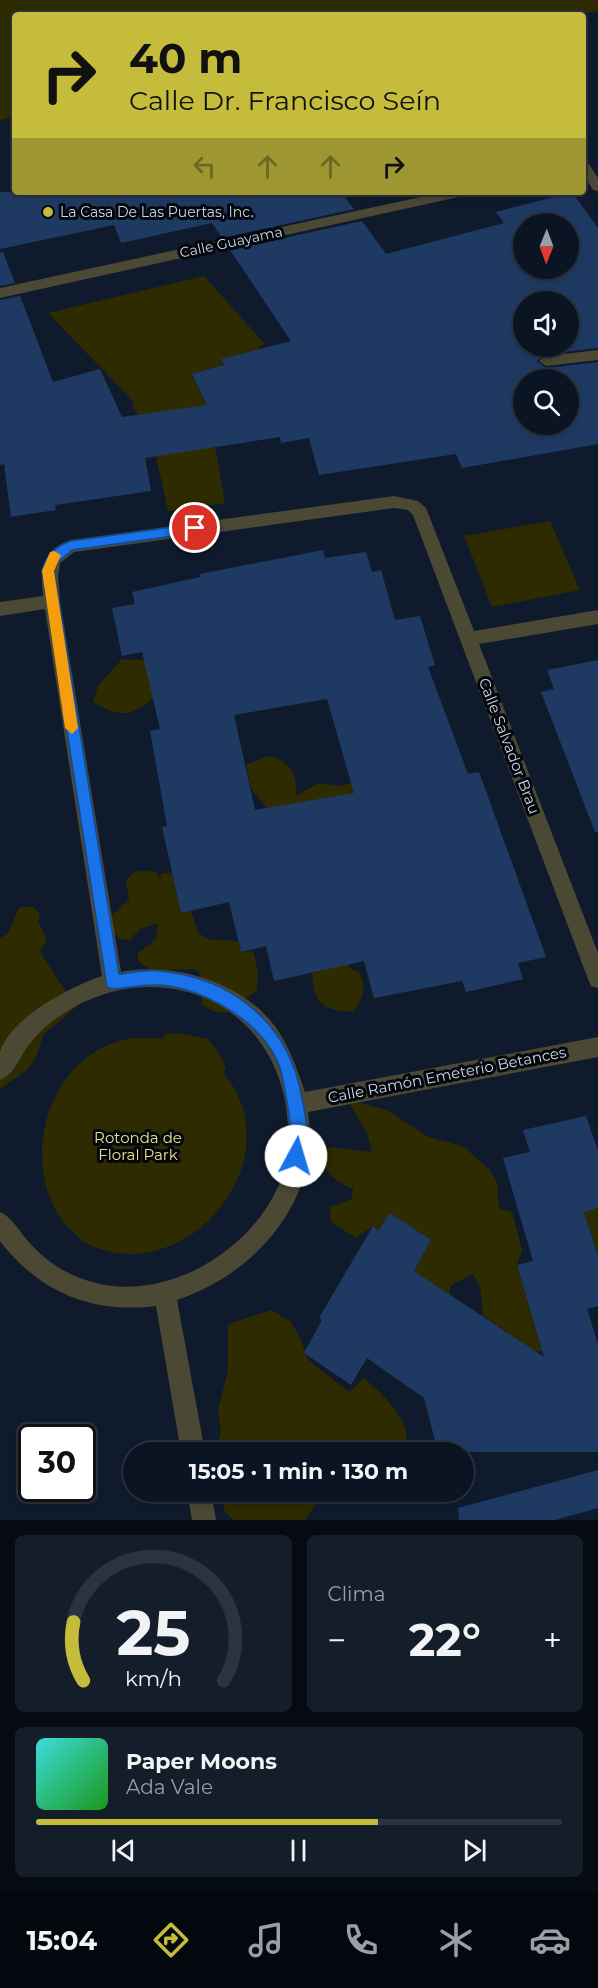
<!DOCTYPE html>
<html lang="es">
<meta charset="utf-8">
<style>
body{margin:0;font-family:Montserrat,sans-serif;background:#141d2a;color:#f1f3f6;height:100vh;display:flex;flex-direction:column;font-size:22px;white-space:nowrap}
*{box-sizing:border-box;margin:0}
p{font-size:20px;color:#9a9ea5}
.icon{flex:none;width:33px;height:33px;fill:none;stroke:currentColor;stroke-width:2;stroke-linecap:round;stroke-linejoin:round}
.map{position:relative;height:1520px;overflow:hidden}
.drawer{display:flex;flex-direction:column;gap:15px;padding:15px;background:#060b13;flex:1}
.drawer>*{flex:none}
.top-card{position:absolute;left:12px;top:12px;width:574px;height:183px;border-radius:6px;box-shadow:0 3px 9px #0003,0 0 0 2px #2b3340;background:#c6bc3c;color:#111;overflow:hidden}
.needle{width:39px;rotate:181deg}
.fabs{position:absolute;left:513px;top:213px;display:grid;gap:12px}
.fabs a{display:grid;place-items:center;width:66px;height:66px;border-radius:50%;background:#0b1422;box-shadow:0 3px 9px #0003,0 0 0 2px #2b3340;font-size:30px}
.speed{position:absolute;left:18px;top:1424px;display:flex;gap:12px;font-size:30px;font-weight:700;text-align:center}
.speed>*{display:grid;place-content:center;width:78px;height:78px;border-radius:50%;background:#0b1422;box-shadow:0 3px 9px #0003,0 0 0 2px #2b3340;line-height:1}
.speed .limit{border:3px solid #111;border-radius:9px;background:#fff;color:#111}
.pin{position:absolute;display:grid;place-items:center;width:51px;height:51px;color:#fff;margin:-26px;border:3px solid #fff;border-radius:50%;box-shadow:0 2px 6px #0007}
.me{position:absolute;width:66px;margin:-33px;rotate:6deg;stroke-linejoin:round;filter:drop-shadow(0 0 4px #0008)}
.turn{display:flex;align-items:center;gap:21px;height:126px;padding:0 18px;font-size:27px}
.turn .icon{width:78px;height:78px;stroke-width:2.5}
.turn b{display:block;font-size:42px;line-height:51px}
.lanes{display:flex;align-items:center;height:57px;padding:0 18px;background:#0003;justify-content:center;gap:30px;direction:ltr}
.lanes .off{opacity:.35}
.big{font-size:45px;font-weight:700;line-height:1.1}
.drawer .tile{flex:1;display:flex;flex-direction:column;justify-content:center;gap:9px;min-width:0;padding:0 21px;border-radius:9px;background:#141d2a}
.drawer .dial{align-items:center;gap:0}
.dial svg{height:156px;overflow:visible;fill:none;stroke:#2b3340;stroke-width:7;stroke-linecap:round;text-anchor:middle}
.dial text{fill:#f1f3f6;stroke:none}
.song{display:flex;align-items:center;gap:18px}
.cover{width:72px;height:72px;border-radius:9px;background:linear-gradient(135deg,hsl(180 70% 55%),hsl(120 70% 35%))}
.played{height:6px;border-radius:3px;background:linear-gradient(90deg,#c6bc3c 65%,#2b3340 65%)}
.keys{display:flex;justify-content:space-around;direction:ltr}
.heat{display:flex;justify-content:space-between;align-items:center;font-size:33px;direction:ltr}
.drawer .tiles{flex:1;display:grid;gap:15px;grid-template-columns:1fr 1fr}
.tile:last-child{grid-column:span 2}
.trip{position:absolute;left:123px;top:1442px;width:351px;height:60px;border-radius:30px;background:#0b1422;box-shadow:0 3px 9px #0003,0 0 0 2px #2b3340;font-weight:700;line-height:60px;text-align:center}
.tabs{display:flex;height:96px;justify-content:space-around;align-items:center;background:#04080e;color:#9a9ea5}
.tabs .icon{width:42px;height:42px}
.tabs .on{color:#c6bc3c}
.tabs b{font-size:27px;color:#f1f3f6}
.map>svg:first-child{display:block}
.green{fill:#2e2b00}
.building{fill:#1f3a62;fill-rule:evenodd}
.lines{fill:none;stroke-linecap:round;stroke-linejoin:round}
.street{fill:#4b4933;fill-rule:evenodd}
.route{fill:#1a73e8;stroke:#114b97;stroke-width:1.5}
.slow{fill:#f59e0b}
.poi-dot{fill:#c6bc3c;stroke:#03060d;stroke-width:2}
.labels{text-anchor:middle;stroke-width:6;stroke-linejoin:round;paint-order:stroke}
.far-poi-label{font-size:14px;fill:#ccd5e1;stroke:#03060d;text-anchor:start}
.far-street-label{font-size:14px;fill:#ccd5e1;stroke:#03060d}
.street-label{font-size:15px;fill:#ccd5e1;stroke:#03060d}
.park-label{font-size:15px;fill:#e7e18b;stroke:#03060d}
</style>
<div class="map">
<svg width="598" height="1520" viewBox="0 0 598 1520">
<rect width="100%" height="100%" fill="#0f1b2d"/>
<!-- green -->
<path class="green" d="M0 0H598V11L576 15H15V117L0 120Z
M204 276 264 343 258 350 221 359 224 366 192 375 208 407 225 503 168 511 151 433 132 406 134 402 48 313Z
M550 521 580 590 492 607 464 536Z
M122 659 143 660 153 665V698C130 718 119 717 93 702L98 686Z
M268 756C292 762 297 774 296 796L319 783 340 786 352 783 357 803 267 808 251 789 246 765Z
M144 871 156 872 159 878 162 873H172L181 913 190 911C195 918 194 922 197 929 205 946 224 937 238 942L241 952 253 951 258 971 257 990 227 1013 215 1012 202 1005 199 971C180 965 152 979 138 960V953L156 939 158 923 140 929 130 940C115 940 113 933 108 920L129 899 126 881 134 872Z
M19 907H33L40 914 38 922 47 939 40 952 76 1007 43 1035 36 1058 27 1070 0 1089V939L9 932Z
M347 953 349 968 359 972C367 988 363 998 353 1012 322 1010 314 1004 312 973L325 970Z
M177 1033 208 1039 223 1060 226 1069 223 1073C296 1157 187 1292 88 1244 0 1189 46 1021 162 1039L165 1034Z
M348 1100 387 1110 426 1136 464 1147 490 1170 497 1183 499 1209 512 1212 522 1250 517 1265 542 1351 508 1355 504 1339 507 1332 483 1316 480 1286 473 1274 450 1286V1295L414 1271 431 1240 390 1213 378 1231 373 1226 356 1238 331 1222 330 1207 352 1199 353 1189C333 1181 323 1169 315 1150L331 1147 372 1152 368 1136Z
M598 1208V1255L584 1212Z
M271 1310 290 1321 300 1337 308 1360 349 1392 364 1378C381 1393 419 1426 403 1452H215L221 1431 218 1410 228 1370V1324Z
M220 1491H316L318 1501 305 1520H234L225 1512Z"/>
<!-- building -->
<path class="building" d="M0 192H341L354 209 222 238 212 223 121 243 114 225 0 249Z
M572 192 598 228V348L546 354 537 361 546 368 598 362V444L462 468 456 454 319 475 309 438 281 443 280 437 145 458 151 491 55 505 56 510 11 517 4 464 0 465V300L20 296 53 382 100 369 122 417 207 405 192 374 224 365 221 359 291 341 230 250 362 221 386 254 504 223 496 212ZM524 224H568V268H524ZM524 302H568V346H524ZM524 380H568V424H524Z
M3 252 15 283 0 286V253Z
M323 550 325 558 366 552 372 572 381 570 395 620 420 616 435 665 428 667 468 774 479 772 546 957 518 963 523 979 466 992 462 981 374 998 364 961 274 981 266 946 241 952 229 902 181 913 162 827 167 826 150 731 160 729 142 652 122 656 112 608 135 604 132 592 200 577V574ZM327 699 354 793 255 810 234 715Z
M598 660V832H595L541 692 554 689 547 670Z
M586 1116 598 1151V1208L584 1212 598 1255V1306L587 1309 598 1344V1452H438L424 1398 367 1358 351 1385 304 1353 322 1320 319 1318 373 1226 378 1231 390 1213 431 1240 414 1271 544 1357 517 1265 533 1261 503 1158 530 1152 523 1130Z
M598 1470V1508L555 1520H459L458 1508Z"/>
<g class="lines">
<!-- street -->
<path class="street" d="M584 163 589 164 598 178V191L593 190 584 176Z
M444 192H470L463 196 0 298V288Z
M598 350V360L546 366 539 361 546 356Z
M394 496 418 501 426 508 474 631 598 610V624L479 644 598 953V988L591 986 588 979 413 515 408 510 394 508 74 552 60 563 58 576 60 601 121 972C171 962 234 980 269 1019 287 1039 296 1066 305 1092L598 1037V1057L308 1112C322 1200 255 1274 177 1300L205 1452H181L156 1306C92 1314 39 1292 0 1241V1212C12 1217 19 1231 28 1241 46 1262 68 1276 96 1283 130 1292 170 1284 201 1267 234 1249 262 1222 278 1187 286 1170 288 1149 288 1130 287 1043 221 978 132 988 93 993 52 1014 28 1046 19 1058 14 1075 0 1080 0 1072 0 1060 0 1052 11 1017 70 987 102 976L45 609 0 616V602L43 596C40 569 43 549 71 540Z
M187 1491H211L216 1520H192Z"/>
</g>
<!-- route -->
<path class="route" d="M195 524 201 528 195 533 72 550 56 564 54 571 119 974C132 973 147 969 160 971 232 978 288 1023 301 1094 306 1117 311 1139 302 1162L296 1164 290 1162C286 1152 292 1144 291 1135 290 1115 286 1095 282 1075 272 1027 205 987 159 985 144 984 127 988 113 989L107 987 42 571C46 555 56 546 71 541Z"/>
<!-- slow -->
<path class="slow" d="M54 551 61 555 54 571 78 728 72 734 65 728 42 571 50 552Z"/>
<!-- markers -->
<circle class="poi-dot" cx="48" cy="212" r="6"/>
<g class="labels">
<!-- far-poi labels -->
<g class="far-poi-label">
<text x="60" y="217">La Casa De Las Puertas, Inc.</text>
</g>
<!-- far-street labels -->
<g class="far-street-label">
<text transform="translate(231 242) rotate(-12)" y="5">Calle Guayama</text>
</g>
<!-- street labels -->
<g class="street-label">
<text transform="translate(509 746) rotate(69)" y="5">Calle Salvador Brau</text>
<text transform="translate(447 1075) rotate(-11)" y="5">Calle Ramón Emeterio Betances</text>
</g>
<!-- park labels -->
<g class="park-label">
<text x="138" y="1143">Rotonda de<tspan x="138" dy="17">Floral Park</tspan></text>
</g>
</g>
</svg>
<div class="fabs">
<a><svg class="needle" viewBox="-14 -14 28 28"><path d="M0-13l5 13h-10z" fill="#e53935"/><path d="M0 13l5-13h-10z" fill="#9a9ea5"/></svg></a>
<a><svg class="icon" aria-label="sound" viewBox="0 0 24 24"><path d="M4 9h4l5-4v14l-5-4H4zM17 9q2 3 0 6"/></svg></a>
<a><svg class="icon" aria-label="search" viewBox="0 0 24 24"><circle cx="10" cy="10" r="6"/><path d="M15 15l6 6"/></svg></a>
</div>
<div class="speed"><div class="limit">30</div></div>
<div class="pin" style="left:195px;top:528px;background:#d93025"><svg class="icon" aria-label="arrive" viewBox="0 0 24 24"><path d="M6 21V4h12l-3 4 3 4H6"/></svg></div>
<svg class="me" style="left:296px;top:1156px" viewBox="-20 -20 40 40"><circle r="19" fill="#fff"/><path d="M0-13L10 11 0 6-10 11z" fill="#1a73e8"/></svg>
<div class="trip">15:05 · 1 min · 130 m</div>
<div class="top-card">
<div class="turn"><svg class="icon" aria-label="right" viewBox="0 0 24 24"><path d="M7 20v-9h11M14 6l5 5-5 5"/></svg><div><b>40 m</b>Calle Dr. Francisco Seín</div></div>
<div class="lanes"><svg class="icon off" aria-label="left" viewBox="0 0 24 24"><path d="M17 20v-9H6M10 6l-5 5 5 5"/></svg><svg class="icon off" aria-label="ahead" viewBox="0 0 24 24"><path d="M12 20V5M6 11l6-6 6 6"/></svg><svg class="icon off" aria-label="ahead" viewBox="0 0 24 24"><path d="M12 20V5M6 11l6-6 6 6"/></svg><svg class="icon" aria-label="right" viewBox="0 0 24 24"><path d="M7 20v-9h11M14 6l5 5-5 5"/></svg></div>
</div>
</div>
<section class="drawer">
<div class="tiles">
<div class="tile dial"><svg viewBox="0 0 100 80">
<path d="M14 69A42 42 0 1 1 86 69"/>
<path d="M14 69A42 42 0 0 1 9 39" stroke="#c6bc3c"/>
<text x="50" y="56" font-size="32" font-weight="700">25</text>
<text x="50" y="72" font-size="11">km/h</text>
</svg></div>
<div class="tile"><p>Clima</p>
<div class="heat"><a>−</a><b class="big">22°</b><a>+</a></div>
</div>
<div class="tile">
<div class="song"><i class="cover"></i><div><b>Paper Moons</b><p>Ada Vale</p></div></div>
<div class="played"></div>
<div class="keys"><svg class="icon" aria-label="previous" viewBox="0 0 24 24"><path d="M18 5L8 12l10 7zM5 5v14"/></svg><svg class="icon" aria-label="pause" viewBox="0 0 24 24"><path d="M8 5v14M16 5v14"/></svg><svg class="icon" aria-label="next" viewBox="0 0 24 24"><path d="M6 5l10 7-10 7zM19 5v14"/></svg></div>
</div>
</div>
</section>
<nav class="tabs">
<b>15:04</b>
<svg class="icon on" aria-label="directions" viewBox="0 0 24 24"><path d="M12 3l9 9-9 9-9-9zM9 14v-3h6M13 9l2 2-2 2"/></svg>
<svg class="icon" aria-label="music" viewBox="0 0 24 24"><path d="M9 18V5l10-2v13"/><circle cx="6" cy="18" r="3"/><circle cx="16" cy="16" r="3"/></svg>
<svg class="icon" aria-label="phone" viewBox="0 0 24 24"><path d="M5 4h4l2 5-3 2q2 4 5 5l2-3 5 2v4C11 20 4 13 5 4z"/></svg>
<svg class="icon" aria-label="climate" viewBox="0 0 24 24"><path d="M12 3v18M4 7l16 10M4 17L20 7"/></svg>
<svg class="icon" aria-label="car" viewBox="0 0 24 24"><path d="M5 17H2v-5l4-1 3-4h7l3 4 3 1v5h-3M9 17h6M6 11h13"/><circle cx="7" cy="17" r="2"/><circle cx="17" cy="17" r="2"/></svg>
</nav>
